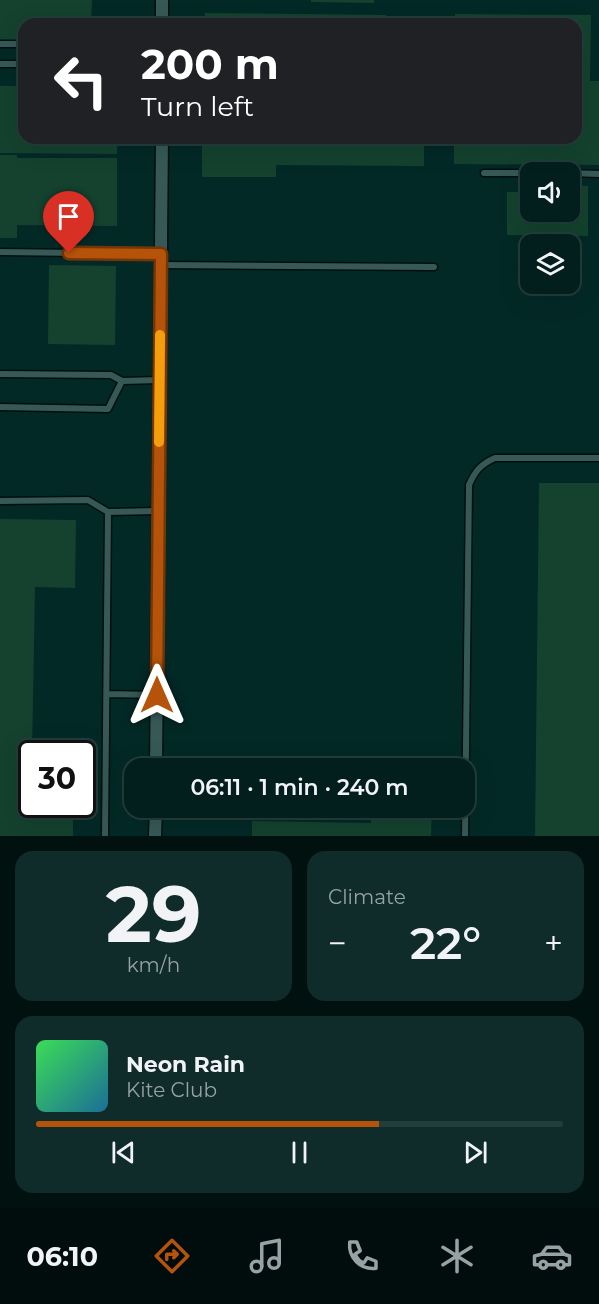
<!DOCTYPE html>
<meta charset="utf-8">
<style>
body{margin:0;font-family:Montserrat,sans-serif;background:#102c2a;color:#f1f3f6;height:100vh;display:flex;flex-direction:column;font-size:22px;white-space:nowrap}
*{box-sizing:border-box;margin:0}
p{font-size:20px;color:#96a2a4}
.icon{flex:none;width:33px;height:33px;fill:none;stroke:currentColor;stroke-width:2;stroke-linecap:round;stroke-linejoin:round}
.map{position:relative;height:836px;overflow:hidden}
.drawer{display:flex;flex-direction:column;gap:15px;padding:15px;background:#011110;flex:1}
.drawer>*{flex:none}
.banner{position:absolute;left:18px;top:18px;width:564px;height:126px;border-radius:18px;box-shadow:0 6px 24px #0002,0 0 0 2px #233d3b;background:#202124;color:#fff;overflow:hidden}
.tools{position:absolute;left:520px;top:162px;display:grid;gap:12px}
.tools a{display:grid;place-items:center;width:60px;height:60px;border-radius:12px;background:#021f1d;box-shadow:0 6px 24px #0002,0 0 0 2px #233d3b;font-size:30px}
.speed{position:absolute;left:18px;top:740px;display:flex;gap:12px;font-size:30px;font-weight:700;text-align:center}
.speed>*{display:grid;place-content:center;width:78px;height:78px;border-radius:50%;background:#021f1d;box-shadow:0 6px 24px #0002,0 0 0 2px #233d3b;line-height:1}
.speed .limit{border:3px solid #111;border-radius:9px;background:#fff;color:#111}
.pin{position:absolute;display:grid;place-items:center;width:51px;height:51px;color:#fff;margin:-62px -26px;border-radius:50% 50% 50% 0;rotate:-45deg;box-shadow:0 0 6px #0007}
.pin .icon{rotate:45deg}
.me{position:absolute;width:66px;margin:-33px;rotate:0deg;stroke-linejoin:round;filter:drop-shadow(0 0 4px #0008)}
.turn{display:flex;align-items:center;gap:21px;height:126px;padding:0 24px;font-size:27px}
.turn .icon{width:78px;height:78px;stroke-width:2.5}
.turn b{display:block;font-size:42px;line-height:51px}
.big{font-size:45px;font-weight:600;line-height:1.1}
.drawer .card{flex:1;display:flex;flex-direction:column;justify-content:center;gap:9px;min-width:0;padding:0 21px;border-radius:18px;background:#102c2a}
.drawer .dial{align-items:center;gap:0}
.dial b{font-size:78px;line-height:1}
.song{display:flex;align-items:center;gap:18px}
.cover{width:72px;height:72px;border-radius:9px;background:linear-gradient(135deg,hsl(130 70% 55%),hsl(200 70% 35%))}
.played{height:6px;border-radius:3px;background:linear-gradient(90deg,#b45309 65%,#233d3b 65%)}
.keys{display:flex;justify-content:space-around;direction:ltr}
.heat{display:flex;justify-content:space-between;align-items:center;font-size:33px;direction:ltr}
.drawer .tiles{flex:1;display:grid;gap:15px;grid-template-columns:1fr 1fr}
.card:last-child{grid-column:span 2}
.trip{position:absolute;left:124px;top:758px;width:351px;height:60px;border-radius:18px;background:#021f1d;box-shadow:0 6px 24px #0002,0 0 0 2px #233d3b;font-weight:600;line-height:60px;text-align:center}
.menu{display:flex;height:96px;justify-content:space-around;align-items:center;background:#010c0c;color:#96a2a4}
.menu .icon{width:42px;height:42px}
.menu .on{color:#b45309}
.menu b{font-size:27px;color:#f1f3f6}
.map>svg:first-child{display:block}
.building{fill:#14422f}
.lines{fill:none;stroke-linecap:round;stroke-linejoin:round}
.lane-casing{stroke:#00100f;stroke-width:9}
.street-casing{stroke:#00100f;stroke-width:15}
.lane{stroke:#365957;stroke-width:6}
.street{stroke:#365957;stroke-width:12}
.route-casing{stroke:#753606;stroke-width:15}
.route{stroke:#b45309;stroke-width:10}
.slow{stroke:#f59e0b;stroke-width:10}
</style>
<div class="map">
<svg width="599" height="836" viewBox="0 0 599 836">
<rect width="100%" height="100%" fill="#032927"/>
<!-- building -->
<path class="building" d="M0 0H92L91 24H24V40H0Z
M311 0H374V3L311 2Z
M205 13 386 15V24H205Z
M455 14 591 15 590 81H599V165L454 164V138H576V24H455Z
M0 86H24V138H117V154L0 153Z
M202 138H424V166L276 165V177H202Z
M0 155H17V158H117V226L17 225V238H0Z
M570 186H588V236L507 235V192H531V212H570Z
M49 265 116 266 115 345 48 344Z
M539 483H599V836H535Z
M0 519 76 520 75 588 35 587 32 753V804H73V836H0Z
M372 761 432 762V768H372Z
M371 807H432L431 836H252V821L371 823Z"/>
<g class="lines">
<!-- lane casing -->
<g class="lane-casing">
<path id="lane" d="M0 44H24
M0 64H24
M484 173H531
M570 173 599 174
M0 252 161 254
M160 265 434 267
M0 374 111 375 122 381 160 380
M0 407 108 409 122 381
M0 501 88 500 108 512 158 511
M107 694 157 695
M105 836 108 512
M465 836 469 485C475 471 481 464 495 458H599"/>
</g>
<!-- street casing -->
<g class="street-casing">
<path id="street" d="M162 0V24
M156 768 162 138
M155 836 156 807"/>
</g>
<!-- lane -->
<use href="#lane" class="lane"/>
<!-- street -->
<use href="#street" class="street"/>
</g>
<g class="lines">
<!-- route casing -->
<g class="route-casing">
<path id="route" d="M69 253 161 254 157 695"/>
</g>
<!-- route -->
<use href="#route" class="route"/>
<!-- slow -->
<path class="slow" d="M159 442 160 335"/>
</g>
</svg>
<div class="tools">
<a><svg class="icon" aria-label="sound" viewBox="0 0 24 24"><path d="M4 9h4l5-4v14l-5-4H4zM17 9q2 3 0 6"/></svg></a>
<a><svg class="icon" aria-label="layers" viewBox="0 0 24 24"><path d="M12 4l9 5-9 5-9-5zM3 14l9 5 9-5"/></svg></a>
</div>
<div class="speed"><div class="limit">30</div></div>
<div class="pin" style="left:69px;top:253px;background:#d93025"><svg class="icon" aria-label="arrive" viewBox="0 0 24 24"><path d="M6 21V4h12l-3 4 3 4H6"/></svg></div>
<svg class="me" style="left:157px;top:695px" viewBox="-20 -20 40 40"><path d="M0-17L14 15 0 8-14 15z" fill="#b45309" stroke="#fff" stroke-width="4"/></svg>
<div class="trip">06:11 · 1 min · 240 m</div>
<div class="banner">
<div class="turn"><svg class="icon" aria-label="left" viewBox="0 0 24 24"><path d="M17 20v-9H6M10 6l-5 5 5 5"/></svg><div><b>200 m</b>Turn left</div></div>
</div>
</div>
<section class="drawer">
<div class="tiles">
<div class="card dial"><b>29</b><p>km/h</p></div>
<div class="card"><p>Climate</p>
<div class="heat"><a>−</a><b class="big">22°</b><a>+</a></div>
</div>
<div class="card">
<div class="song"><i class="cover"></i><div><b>Neon Rain</b><p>Kite Club</p></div></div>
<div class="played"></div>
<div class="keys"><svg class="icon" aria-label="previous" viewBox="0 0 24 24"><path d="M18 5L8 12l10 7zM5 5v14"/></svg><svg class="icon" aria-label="pause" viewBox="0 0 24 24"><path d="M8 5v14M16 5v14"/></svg><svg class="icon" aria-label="next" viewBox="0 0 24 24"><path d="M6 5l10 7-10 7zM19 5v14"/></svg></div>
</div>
</div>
</section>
<nav class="menu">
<b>06:10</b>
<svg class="icon on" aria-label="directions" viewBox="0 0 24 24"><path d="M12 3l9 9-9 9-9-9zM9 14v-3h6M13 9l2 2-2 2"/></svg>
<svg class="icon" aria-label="music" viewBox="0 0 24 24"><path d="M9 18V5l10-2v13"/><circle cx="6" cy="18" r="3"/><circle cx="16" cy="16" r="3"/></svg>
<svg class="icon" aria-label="phone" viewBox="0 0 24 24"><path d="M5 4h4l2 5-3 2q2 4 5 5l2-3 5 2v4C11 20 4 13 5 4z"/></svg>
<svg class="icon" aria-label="climate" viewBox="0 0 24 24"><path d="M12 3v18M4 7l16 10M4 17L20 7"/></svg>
<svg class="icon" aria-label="car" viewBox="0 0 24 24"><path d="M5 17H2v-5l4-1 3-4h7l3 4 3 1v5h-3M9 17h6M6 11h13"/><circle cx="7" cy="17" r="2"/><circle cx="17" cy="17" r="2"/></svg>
</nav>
